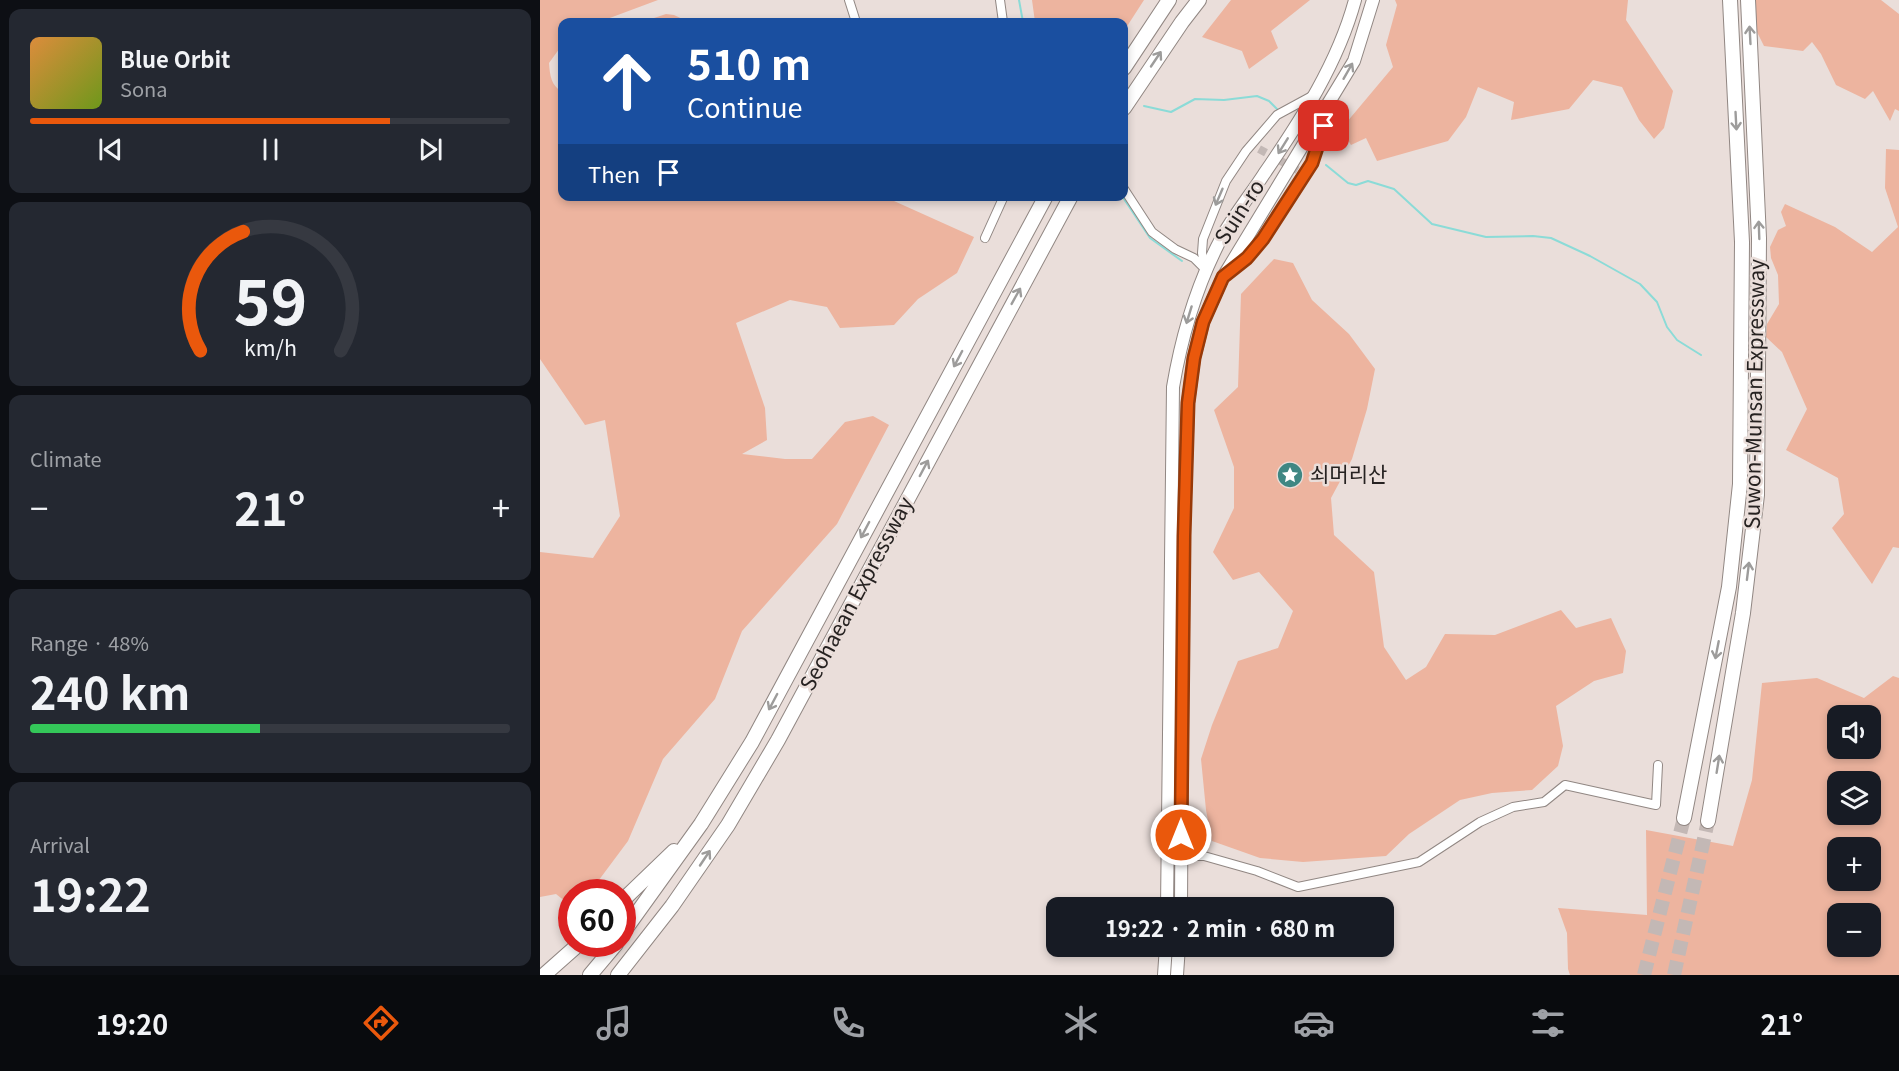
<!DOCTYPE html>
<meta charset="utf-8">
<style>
body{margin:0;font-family:Georgia,"Noto Sans KR",serif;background:#242831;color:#f1f3f6;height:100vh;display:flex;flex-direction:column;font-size:22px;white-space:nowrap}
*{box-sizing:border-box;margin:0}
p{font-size:20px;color:#9ea1a6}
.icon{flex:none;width:33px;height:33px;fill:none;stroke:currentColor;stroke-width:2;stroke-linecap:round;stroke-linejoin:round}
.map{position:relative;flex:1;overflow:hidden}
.side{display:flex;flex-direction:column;gap:9px;padding:9px;background:#0d0f14;width:540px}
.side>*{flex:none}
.guide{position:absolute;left:18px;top:18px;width:570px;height:183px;border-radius:12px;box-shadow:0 3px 9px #0003;background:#1a4fa0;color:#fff;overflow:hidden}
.buttons{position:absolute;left:1287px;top:705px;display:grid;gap:12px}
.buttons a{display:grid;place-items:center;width:54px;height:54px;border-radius:12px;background:#171b24;box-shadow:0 3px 9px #0003;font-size:30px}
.speed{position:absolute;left:18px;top:879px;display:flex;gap:12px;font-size:30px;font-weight:700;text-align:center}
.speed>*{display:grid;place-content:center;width:78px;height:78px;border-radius:50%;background:#171b24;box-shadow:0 3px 9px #0003;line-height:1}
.speed .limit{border:9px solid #d22;background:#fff;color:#111}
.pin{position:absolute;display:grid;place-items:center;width:51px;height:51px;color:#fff;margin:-26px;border-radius:12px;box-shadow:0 3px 9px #0006}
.me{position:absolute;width:66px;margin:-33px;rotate:0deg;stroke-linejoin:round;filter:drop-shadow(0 0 4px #0008)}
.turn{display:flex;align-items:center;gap:21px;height:126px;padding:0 30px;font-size:27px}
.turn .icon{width:78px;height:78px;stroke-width:2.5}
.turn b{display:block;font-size:42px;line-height:51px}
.then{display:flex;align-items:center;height:57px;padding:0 30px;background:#0003;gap:12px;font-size:22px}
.big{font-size:45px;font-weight:700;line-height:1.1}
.side .card{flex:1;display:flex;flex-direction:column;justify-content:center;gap:9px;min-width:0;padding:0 21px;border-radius:12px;background:#242831}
.side .dial{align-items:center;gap:0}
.dial svg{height:156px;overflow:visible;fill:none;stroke:#363941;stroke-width:7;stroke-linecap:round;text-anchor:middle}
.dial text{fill:#f1f3f6;stroke:none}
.song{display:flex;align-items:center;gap:18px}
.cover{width:72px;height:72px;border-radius:9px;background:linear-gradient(135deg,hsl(30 70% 55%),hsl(80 70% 35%))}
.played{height:6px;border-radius:3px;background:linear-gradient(90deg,#ea580c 75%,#363941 75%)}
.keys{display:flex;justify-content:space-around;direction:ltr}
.heat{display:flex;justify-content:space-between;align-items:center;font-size:33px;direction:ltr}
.charge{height:9px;border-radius:4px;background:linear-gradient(90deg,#34c759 48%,#363941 0)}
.trip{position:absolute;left:506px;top:897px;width:348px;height:60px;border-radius:12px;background:#171b24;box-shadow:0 3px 9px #0003;font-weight:700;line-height:60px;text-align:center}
.tabs{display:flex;height:96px;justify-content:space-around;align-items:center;background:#090b0e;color:#9ea1a6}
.tabs .icon{width:42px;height:42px}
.tabs .selected{color:#ea580c}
.tabs b{font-size:27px;color:#f1f3f6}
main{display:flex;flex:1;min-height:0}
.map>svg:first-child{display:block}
.green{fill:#edb49f;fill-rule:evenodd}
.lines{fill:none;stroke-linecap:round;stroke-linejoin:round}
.stream{stroke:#8bdbd7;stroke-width:2}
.minor-tunnel{stroke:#c3b8b5;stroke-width:8;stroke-dasharray:8 4;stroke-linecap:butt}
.motorway-tunnel{stroke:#c3b8b5;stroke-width:14;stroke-dasharray:14 7;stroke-linecap:butt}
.minor-casing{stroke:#918783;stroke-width:10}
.primary-casing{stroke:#918783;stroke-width:14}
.motorway-casing{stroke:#918783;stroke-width:16}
.minor{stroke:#fff;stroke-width:8}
.primary{stroke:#fff;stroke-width:12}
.motorway{stroke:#fff;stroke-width:14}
.oneway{stroke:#9d9c9b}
.route-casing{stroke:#983908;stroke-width:15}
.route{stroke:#ea580c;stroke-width:10}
.labels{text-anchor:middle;stroke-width:5;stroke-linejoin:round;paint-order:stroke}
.street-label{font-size:21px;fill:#262221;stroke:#eadeda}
.poi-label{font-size:21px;fill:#262221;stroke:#eadeda;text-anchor:start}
</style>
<main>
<section class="side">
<div class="card">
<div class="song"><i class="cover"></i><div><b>Blue Orbit</b><p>Sona</p></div></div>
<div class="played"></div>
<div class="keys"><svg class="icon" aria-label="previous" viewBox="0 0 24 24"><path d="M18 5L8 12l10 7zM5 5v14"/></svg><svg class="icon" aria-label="pause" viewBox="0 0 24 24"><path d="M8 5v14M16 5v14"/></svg><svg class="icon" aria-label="next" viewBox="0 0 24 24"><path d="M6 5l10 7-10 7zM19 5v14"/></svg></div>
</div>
<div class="card dial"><svg viewBox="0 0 100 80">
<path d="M14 69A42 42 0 1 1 86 69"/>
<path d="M14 69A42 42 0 0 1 36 8" stroke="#ea580c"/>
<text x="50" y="56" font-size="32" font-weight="700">59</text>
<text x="50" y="72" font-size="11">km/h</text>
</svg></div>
<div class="card"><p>Climate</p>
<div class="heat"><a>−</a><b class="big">21°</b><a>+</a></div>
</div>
<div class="card"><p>Range · 48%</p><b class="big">240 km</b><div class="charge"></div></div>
<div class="card"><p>Arrival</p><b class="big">19:22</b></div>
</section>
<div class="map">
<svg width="1359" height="975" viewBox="0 0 1359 975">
<rect width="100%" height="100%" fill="#eadeda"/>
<!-- green -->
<path class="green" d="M0 0H118L59 22H22V45L9 63C10 76 11 85 22 92V196L356 197 354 201 434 237 417 273 378 299 354 325 300 328 287 307 250 300 196 323 225 408 227 440 202 454 245 459H272L305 422 333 416 349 425 297 524 202 631 175 699 123 759 88 841 50 892H32L31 906 16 894 0 897V552L53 558 80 516 65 420 45 425 0 359Z
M492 0H604L584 31V22H495Z
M691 0H770L731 31 738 48 709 69 702 51 662 37Z
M855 0H1088L1086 20 1133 91 1124 128 1114 139 1099 120 1082 87 1053 80 1029 109 971 120 974 102 938 87 926 117 908 141 837 161 826 138 811 145 801 129 853 67 846 45 857 5Z
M1206 0H1341L1359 14V111L1355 109 1350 121 1333 91 1325 99 1296 85 1281 54 1272 42 1263 51 1224 46 1205 8Z
M126 14 134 15 149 22H102Z
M1346 149 1359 150V548L1353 547 1332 584 1292 528 1304 514 1298 478 1246 450 1267 409 1242 352 1226 337 1227 324 1239 304 1238 275 1231 258 1230 247 1238 230 1246 226 1241 212 1245 204 1295 227 1332 252 1358 227 1345 188Z
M734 259 753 263 772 300 809 334 835 369 827 409 812 459 791 498 794 535 834 572 844 647 866 680 886 667 905 634 955 635 1021 610 1036 628 1071 618 1086 651 1083 673 1054 681 1016 706 1023 746 1018 766 992 790 952 793 920 800 869 834 846 856 763 862 720 858 672 841 666 810 661 759 672 725 698 661 738 648 753 611 719 572 693 580 673 552 694 508V467L674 410 698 387 701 294Z
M1353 676 1359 678V975H1030L1028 969 1027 933 1018 908 1107 915 1106 830 1193 846 1212 780 1222 683 1277 678 1324 698ZM1298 716H1330V748H1298ZM1298 782H1330V814H1298ZM1298 848H1330V880H1298ZM1298 914H1330V946H1298Z"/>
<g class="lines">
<!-- stream -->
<path class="stream" d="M479 0 483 22
M604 106 631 112 655 99 684 100 717 96 729 101 738 110
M786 165 808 183 816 185 828 181 854 189 892 224 946 237 993 236 1011 238 1050 256 1100 284 1117 302 1127 327 1137 340 1161 355
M582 196 610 238 642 261"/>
<!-- minor-tunnel -->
<path class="minor-tunnel" d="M719 149 759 171"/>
<!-- motorway-tunnel -->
<path class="motorway-tunnel" d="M1104 975 1144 818
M1134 975 1168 821"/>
<!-- minor casing -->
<g class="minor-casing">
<path id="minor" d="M309 0 316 22
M460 0 463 22
M584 189 612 232 635 249 654 258 665 269
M445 238 464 196
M665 268 662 253 663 239 686 181 706 151 737 115 772 96
M689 273 707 258 723 239 772 163 784 126 783 115
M638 856H664L717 871 758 887 879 862 940 822 973 807 1004 802 1025 785 1116 805 1118 765"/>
</g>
<!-- primary casing -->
<g class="primary-casing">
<path id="primary" d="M627 908 633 387C642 334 657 283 683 235 695 214 711 194 724 174 761 120 798 63 815 0
M641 908 643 558 648 403 654 358 663 322 683 277 814 61 833 0
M624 975 626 946
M637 975 639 946"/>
</g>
<!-- motorway casing -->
<g class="motorway-casing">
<path id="motorway" d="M584 68 629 0
M584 108 642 22 659 0
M1144 818 1189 587 1200 484 1202 242 1190 0
M1168 821 1203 613 1217 495 1219 238 1208 0
M82 901 134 851
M82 934 161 824 212 742 506 196
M4 975 39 944
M50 975 76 944
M78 975 132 906 188 825 238 740 531 196"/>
</g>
<!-- minor -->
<use href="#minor" class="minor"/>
<!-- primary -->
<use href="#primary" class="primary"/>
<!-- motorway -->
<use href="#motorway" class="motorway"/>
</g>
<!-- one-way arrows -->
<defs><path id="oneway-shaft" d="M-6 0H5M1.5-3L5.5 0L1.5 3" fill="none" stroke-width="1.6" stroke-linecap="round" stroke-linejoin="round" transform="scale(1.5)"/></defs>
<g class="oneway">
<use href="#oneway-shaft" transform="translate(1210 35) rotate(-93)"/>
<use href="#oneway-shaft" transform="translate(616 59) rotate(-56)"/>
<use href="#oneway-shaft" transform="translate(808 71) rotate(-60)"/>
<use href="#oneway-shaft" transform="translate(1196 121) rotate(87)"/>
<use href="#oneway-shaft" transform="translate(743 146) rotate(122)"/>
<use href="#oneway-shaft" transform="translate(679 197) rotate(113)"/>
<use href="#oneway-shaft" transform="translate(1219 230) rotate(-92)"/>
<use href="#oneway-shaft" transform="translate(476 296) rotate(-61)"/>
<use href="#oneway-shaft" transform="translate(649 315) rotate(107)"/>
<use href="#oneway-shaft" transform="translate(418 359) rotate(118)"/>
<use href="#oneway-shaft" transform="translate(384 468) rotate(-62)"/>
<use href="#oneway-shaft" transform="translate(325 530) rotate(118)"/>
<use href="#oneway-shaft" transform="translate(1208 571) rotate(-83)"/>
<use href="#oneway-shaft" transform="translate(1177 650) rotate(101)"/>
<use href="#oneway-shaft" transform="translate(233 702) rotate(118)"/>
<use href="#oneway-shaft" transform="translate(1178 764) rotate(-81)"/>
<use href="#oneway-shaft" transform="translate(165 858) rotate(-56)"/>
</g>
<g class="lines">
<!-- route casing -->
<g class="route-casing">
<path id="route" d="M641 835 644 536 648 403 654 358 663 322 683 277 707 258 723 239 772 163 784 126"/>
</g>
<!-- route -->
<use href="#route" class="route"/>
</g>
<!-- icons -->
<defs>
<g id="sight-disc" transform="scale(1.35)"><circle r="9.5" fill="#3f8783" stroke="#eadeda"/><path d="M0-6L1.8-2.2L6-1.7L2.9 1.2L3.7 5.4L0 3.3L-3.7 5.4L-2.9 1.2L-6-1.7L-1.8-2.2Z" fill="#fff"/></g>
</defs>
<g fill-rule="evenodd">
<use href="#sight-disc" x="750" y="475"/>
</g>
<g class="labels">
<!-- street labels -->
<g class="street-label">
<text transform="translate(700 212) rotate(-57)" y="7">Suin-ro</text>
<text transform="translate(1215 394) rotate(-89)" y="7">Suwon-Munsan Expressway</text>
<text transform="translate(317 594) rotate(-62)" y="7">Seohaean Expressway</text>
</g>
<!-- poi labels -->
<g class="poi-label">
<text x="770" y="482">쇠머리산</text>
</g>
</g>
</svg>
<div class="buttons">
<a><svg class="icon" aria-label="sound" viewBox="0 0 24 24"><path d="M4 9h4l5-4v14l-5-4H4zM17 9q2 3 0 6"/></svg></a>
<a><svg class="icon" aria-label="layers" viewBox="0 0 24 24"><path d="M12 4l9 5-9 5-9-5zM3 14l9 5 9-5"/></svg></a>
<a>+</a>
<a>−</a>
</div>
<div class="speed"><div class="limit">60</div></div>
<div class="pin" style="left:784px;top:126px;background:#d93025"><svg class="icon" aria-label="arrive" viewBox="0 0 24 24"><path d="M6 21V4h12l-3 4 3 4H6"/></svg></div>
<svg class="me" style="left:641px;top:835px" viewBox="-20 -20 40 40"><circle r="17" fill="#ea580c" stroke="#fff" stroke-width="3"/><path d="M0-11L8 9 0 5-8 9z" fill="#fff"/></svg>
<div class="trip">19:22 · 2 min · 680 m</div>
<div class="guide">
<div class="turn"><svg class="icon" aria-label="ahead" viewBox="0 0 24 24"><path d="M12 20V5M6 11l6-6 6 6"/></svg><div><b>510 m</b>Continue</div></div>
<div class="then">Then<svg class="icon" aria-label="arrive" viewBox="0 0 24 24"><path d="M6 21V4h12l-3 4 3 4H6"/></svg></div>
</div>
</div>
</main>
<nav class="tabs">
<b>19:20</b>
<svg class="icon selected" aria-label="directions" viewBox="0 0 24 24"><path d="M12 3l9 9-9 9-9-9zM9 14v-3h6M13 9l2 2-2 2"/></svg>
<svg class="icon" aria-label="music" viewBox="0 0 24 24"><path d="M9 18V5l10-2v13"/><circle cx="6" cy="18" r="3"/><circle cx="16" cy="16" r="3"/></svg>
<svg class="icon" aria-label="phone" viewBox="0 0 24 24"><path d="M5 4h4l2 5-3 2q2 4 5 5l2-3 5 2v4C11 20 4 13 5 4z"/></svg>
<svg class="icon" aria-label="climate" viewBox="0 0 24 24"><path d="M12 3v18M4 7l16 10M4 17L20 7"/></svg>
<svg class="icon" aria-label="car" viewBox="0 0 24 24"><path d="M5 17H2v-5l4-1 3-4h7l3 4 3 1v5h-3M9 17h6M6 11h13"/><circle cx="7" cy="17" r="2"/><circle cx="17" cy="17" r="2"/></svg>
<svg class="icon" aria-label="filters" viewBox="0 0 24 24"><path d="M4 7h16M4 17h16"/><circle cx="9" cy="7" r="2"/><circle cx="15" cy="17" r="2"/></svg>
<b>21°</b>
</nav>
